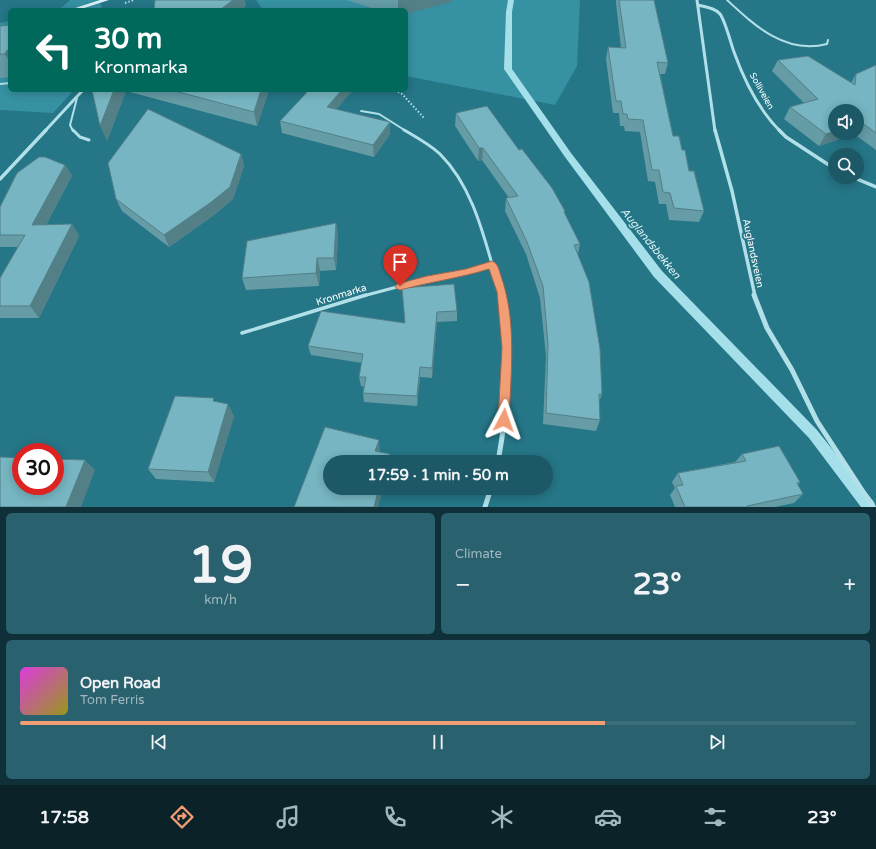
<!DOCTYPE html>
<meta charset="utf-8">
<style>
body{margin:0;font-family:"Varela Round",sans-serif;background:#29616e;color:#f1f3f6;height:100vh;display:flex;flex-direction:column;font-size:15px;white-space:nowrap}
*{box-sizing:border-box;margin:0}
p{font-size:13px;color:#a0b8bf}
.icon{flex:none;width:22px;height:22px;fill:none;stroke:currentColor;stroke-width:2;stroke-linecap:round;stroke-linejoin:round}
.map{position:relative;height:507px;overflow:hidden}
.side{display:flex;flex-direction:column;gap:6px;padding:6px;background:#0f3038;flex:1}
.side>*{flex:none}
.hud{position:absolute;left:8px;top:8px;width:400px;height:84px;border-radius:6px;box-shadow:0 2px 10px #0003;background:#00695c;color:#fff;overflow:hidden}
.fabs{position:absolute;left:828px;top:104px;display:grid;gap:8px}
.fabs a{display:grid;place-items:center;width:36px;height:36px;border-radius:50%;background:#1c5865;box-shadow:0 2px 10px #0003;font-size:20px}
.speed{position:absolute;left:12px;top:443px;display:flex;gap:8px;font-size:20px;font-weight:700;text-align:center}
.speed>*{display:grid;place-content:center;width:52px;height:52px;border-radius:50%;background:#1c5865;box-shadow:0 2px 10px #0003;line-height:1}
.speed .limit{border:6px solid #d22;background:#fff;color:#111}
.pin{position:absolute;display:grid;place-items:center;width:34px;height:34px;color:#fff;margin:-41px -17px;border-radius:50% 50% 50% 0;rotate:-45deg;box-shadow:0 0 4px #0007}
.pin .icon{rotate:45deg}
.me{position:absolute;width:44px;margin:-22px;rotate:4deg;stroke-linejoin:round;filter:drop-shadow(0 0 3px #0008)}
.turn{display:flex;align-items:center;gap:14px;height:84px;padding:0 20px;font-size:18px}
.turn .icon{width:52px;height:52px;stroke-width:2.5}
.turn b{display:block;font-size:28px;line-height:34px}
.big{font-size:30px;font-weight:700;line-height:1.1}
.side .widget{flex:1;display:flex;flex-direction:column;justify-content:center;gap:6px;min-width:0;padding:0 14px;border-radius:6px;background:#29616e}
.side .dial{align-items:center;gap:0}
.dial b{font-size:52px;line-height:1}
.song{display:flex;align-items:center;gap:12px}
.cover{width:48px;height:48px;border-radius:6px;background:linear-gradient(135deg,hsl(300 70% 55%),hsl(60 70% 35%))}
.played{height:4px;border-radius:2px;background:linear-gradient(90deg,#f39d75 70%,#3a6e79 70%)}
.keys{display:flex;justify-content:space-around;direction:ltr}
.heat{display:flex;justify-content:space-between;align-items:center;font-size:22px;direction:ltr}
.side .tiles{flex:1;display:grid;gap:6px;grid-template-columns:1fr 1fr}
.widget:last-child{grid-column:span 2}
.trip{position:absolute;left:323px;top:455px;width:230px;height:40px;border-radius:20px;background:#1c5865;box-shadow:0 2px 10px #0003;font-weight:700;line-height:40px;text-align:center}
.tabs{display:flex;height:64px;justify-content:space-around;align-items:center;background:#0b2328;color:#a0b8bf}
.tabs .icon{width:28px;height:28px}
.tabs .current{color:#f39d75}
.tabs b{font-size:18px;color:#f1f3f6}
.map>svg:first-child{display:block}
.green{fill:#3691a3}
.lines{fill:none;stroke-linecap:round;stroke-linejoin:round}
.stream{fill:#a5e0ea;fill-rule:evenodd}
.path{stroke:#b1e0e9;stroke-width:2;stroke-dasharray:1.5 2;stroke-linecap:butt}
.lane-far2{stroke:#b1e0e9;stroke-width:2}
.lane-far1{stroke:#b1e0e9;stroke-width:3}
.lane{stroke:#b1e0e9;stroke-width:3.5}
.street-far2{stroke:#b1e0e9;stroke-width:3}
.street-far1{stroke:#b1e0e9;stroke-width:3.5}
.street{stroke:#b1e0e9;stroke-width:5}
.secondary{fill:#dbf2f7;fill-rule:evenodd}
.wall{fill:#659ca6;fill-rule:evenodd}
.shaded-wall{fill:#537f87}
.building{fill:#76b5c1;stroke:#537f87}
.route{fill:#f39d75;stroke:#9e664c}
.labels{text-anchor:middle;stroke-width:4;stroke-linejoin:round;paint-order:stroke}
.far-street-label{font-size:9px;fill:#fff;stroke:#257687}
.street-label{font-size:10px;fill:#fff;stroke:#257687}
.water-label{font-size:11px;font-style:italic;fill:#def4f8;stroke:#257687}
</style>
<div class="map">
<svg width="876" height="507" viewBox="0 0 876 507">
<rect width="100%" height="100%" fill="#257687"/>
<!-- green -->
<path class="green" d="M70 0H107L100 3 103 10H54L60 9Z
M256 0H580L577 66 555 105 406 76V10H263Z
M10 21V90H74L53 113 0 110V23Z"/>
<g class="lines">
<!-- stream -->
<path class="stream" d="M508 0H514L512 12V69L571 153 662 271 817 430 874 502 876 507H861L809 438 654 277 565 157 504 69 506 12Z"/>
<!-- path -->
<path class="path" d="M125 3 134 0
M395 90 402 94 425 119"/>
<!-- lane-far2 -->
<path class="lane-far2" d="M727 0C755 26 786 55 827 44L828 40
M0 84 10 83
M361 111 379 114 406 131
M73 131 70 125 77 98"/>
<!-- lane-far1 -->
<path class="lane-far1" d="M73 130 80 137 89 140
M363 296 427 279 466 273 492 264C481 225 469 183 440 154 429 144 416 137 404 130"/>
<!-- lane -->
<path class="lane" d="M242 333 366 295"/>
<!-- street-far2 -->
<path class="street-far2" d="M697 0 715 131
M698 5C706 7 715 8 720 14 725 20 731 44 734 52 744 80 758 109 780 131
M45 131 83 90"/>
<!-- street-far1 -->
<path class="street-far1" d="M715 130 732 191 755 296
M779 130 786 137 835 169
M852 177 876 187
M0 179 46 130
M492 264 502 296"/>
<!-- street -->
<path class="street" d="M754 295 767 328 792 370 817 421 873 507
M498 462C505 425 508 386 507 348 506 330 504 313 502 295
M485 507 491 488"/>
<!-- secondary -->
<path class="secondary" d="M100 0H109L78 10H69Z"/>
</g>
<!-- wall -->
<path class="wall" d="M347 0H451V2L406 10H378Z
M616 0H654L668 63 665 74H660L673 136 682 150 704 211 699 222 669 220 666 204H659L655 182 648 181 640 132 625 131 624 126H620L619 113H613L606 59 608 47 621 48 616 3Z
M10 25V77L0 78V26Z
M778 60 851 83 856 74 876 65V150L854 134 819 146 784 119 790 107 804 103 772 71ZM857 111V133H835Z
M92 90H269L257 126 126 91 107 141Z
M337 109 390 134 374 157 282 133 280 121Z
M456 113 565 214 580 244 578 254 602 394 599 402 600 420 596 431 543 424 546 356 540 298 526 254 505 211 506 198H509L482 160 478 161 455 126Z
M241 154 244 166 233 199 214 215 169 247 122 211 116 199Z
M65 165 72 176 46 225 72 224 79 236 39 318H0V278L18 247H0V207Z
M336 223 338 236 336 270 320 271 319 286 246 290 242 278Z
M402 288 457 311V321L437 322 432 378 420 377 417 406 364 402 363 393 364 387 361 386 359 377 362 363 311 355 308 346 405 323Z
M216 401 234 416 214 482 156 479 148 469Z
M742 454 800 482 798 485 803 494 794 503 775 507H675L670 495 675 488 672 482 678 473 735 462Z"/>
<!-- shaded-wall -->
<path class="shaded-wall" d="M233 0H245L246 6 241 10H220Z
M398 0H451V2L406 14V10H398Z
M7 50 10 57V63L5 54Z
M114 90H125L126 91 107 141 100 126Z
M261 90H269L257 126 254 112Z
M342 90H353L329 118 327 107Z
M390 122V134L374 157 373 145Z
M861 122 857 128V123Z
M835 131V133H854V134L819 146 826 134Z
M479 148H483L482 160 478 161Z
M241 154 244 166 233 199 214 215 169 247 164 235Z
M65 165 72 176 40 236 32 225Z
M336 223 338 236 336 270 334 258Z
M72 224 79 236 39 318 30 306Z
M317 258 320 271 319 286 316 273Z
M437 312V322L432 378V368Z
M420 367V377L417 406V396Z
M228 404 234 416 214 482 208 472Z
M379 440 380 451 377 461 375 451Z
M390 454 391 462H387Z
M85 460 95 470 81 507H66Z
M379 488H384L378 507H374Z"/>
<!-- building -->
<path class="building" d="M155 0H233L220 10H154Z
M619 0H654L668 63 657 62 673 136H679L682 150H685L689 171H694L704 211 674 208 670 193 663 192 659 170H652L643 120 628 119 627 114H623L621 101H616L608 47 626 48Z
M10 25V50H7L5 54H0V26Z
M808 56 855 85 856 74 876 65V133L861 122 857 123V111H835V131L826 134 790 107 818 99 778 60Z
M92 90H114L100 126Z
M171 90H261L254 112Z
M309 90H342L327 107 390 122 373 145 280 121Z
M487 106 519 150 522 149 552 188 565 211 564 212 580 244 574 245 589 282 600 349 602 394H599L600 420 546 413 548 344 543 286 527 242 506 198 518 196 483 148H479L456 113Z
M148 109 241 154 230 187 210 203 164 235 116 199 108 163Z
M39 157H45L65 165 32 225 72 224 30 306H0V278L25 235H0V207L17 173Z
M336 223 334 258H317L316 273 242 278 247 241Z
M454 284 457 311 437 312 432 368 420 367 417 396 363 393 366 377H359L363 354 308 346 321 311 405 323 402 288Z
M175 396 214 398 213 401 228 404 208 472 148 469Z
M325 427 379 440 375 451 390 454 387 462H330V488H379L374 507H294Z
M779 446 800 482 797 483 803 494 747 506 748 507H685L676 486 683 485 678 473 746 461 742 454Z
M0 457 21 458V486H55V459L85 460 66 507H0Z"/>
<!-- route -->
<path class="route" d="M492 261C498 263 499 270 501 276 517 321 511 373 509 420L508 424 504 426 500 424 498 420 502 348 497 292 489 269C460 278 430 282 400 290L397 289 395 286 397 284 427 276 466 269Z"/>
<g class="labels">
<!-- far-street labels -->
<g class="far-street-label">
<text transform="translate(762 91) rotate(61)" y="3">Solliveien</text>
</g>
<!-- street labels -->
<g class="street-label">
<text transform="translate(754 253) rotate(78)" y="4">Auglandsveien</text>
<text transform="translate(341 294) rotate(-17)" y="4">Kronmarka</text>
</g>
<!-- water labels -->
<g class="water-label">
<text transform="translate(651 243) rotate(51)" y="4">Auglandsbekken</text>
</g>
</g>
</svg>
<div class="fabs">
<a><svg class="icon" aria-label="sound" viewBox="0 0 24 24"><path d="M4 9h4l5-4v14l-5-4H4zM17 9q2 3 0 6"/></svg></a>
<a><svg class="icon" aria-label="search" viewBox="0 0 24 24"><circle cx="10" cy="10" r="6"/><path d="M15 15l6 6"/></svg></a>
</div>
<div class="speed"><div class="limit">30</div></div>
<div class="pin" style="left:400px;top:286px;background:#d93025"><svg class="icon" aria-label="arrive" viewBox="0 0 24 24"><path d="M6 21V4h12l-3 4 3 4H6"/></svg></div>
<svg class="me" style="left:504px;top:420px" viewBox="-20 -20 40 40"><path d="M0-17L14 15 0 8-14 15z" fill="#f39d75" stroke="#fff" stroke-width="4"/></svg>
<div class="trip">17:59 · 1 min · 50 m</div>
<div class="hud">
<div class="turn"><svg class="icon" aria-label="left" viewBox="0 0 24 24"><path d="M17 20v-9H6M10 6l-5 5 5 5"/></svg><div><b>30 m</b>Kronmarka</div></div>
</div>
</div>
<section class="side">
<div class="tiles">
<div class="widget dial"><b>19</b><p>km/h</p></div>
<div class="widget"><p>Climate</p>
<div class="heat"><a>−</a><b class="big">23°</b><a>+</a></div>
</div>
<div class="widget">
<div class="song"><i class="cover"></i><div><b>Open Road</b><p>Tom Ferris</p></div></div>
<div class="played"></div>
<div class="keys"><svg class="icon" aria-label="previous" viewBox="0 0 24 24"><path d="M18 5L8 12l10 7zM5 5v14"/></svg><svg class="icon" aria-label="pause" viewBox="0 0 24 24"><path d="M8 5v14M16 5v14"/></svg><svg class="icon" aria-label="next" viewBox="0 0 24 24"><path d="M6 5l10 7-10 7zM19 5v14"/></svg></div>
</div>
</div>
</section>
<nav class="tabs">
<b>17:58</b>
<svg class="icon current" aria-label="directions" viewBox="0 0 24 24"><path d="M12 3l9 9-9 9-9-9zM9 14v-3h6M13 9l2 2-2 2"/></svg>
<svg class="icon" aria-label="music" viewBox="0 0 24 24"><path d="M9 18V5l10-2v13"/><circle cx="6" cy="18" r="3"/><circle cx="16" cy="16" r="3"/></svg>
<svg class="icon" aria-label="phone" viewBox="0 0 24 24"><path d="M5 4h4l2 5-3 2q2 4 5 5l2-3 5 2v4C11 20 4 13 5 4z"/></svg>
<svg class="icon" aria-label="climate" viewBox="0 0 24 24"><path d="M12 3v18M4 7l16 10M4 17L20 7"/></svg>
<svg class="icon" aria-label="car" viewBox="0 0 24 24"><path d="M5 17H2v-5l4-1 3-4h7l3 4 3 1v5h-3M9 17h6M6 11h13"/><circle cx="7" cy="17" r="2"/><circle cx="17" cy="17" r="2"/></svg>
<svg class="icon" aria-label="filters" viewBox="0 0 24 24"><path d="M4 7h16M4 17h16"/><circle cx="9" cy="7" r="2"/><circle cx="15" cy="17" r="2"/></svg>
<b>23°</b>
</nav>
